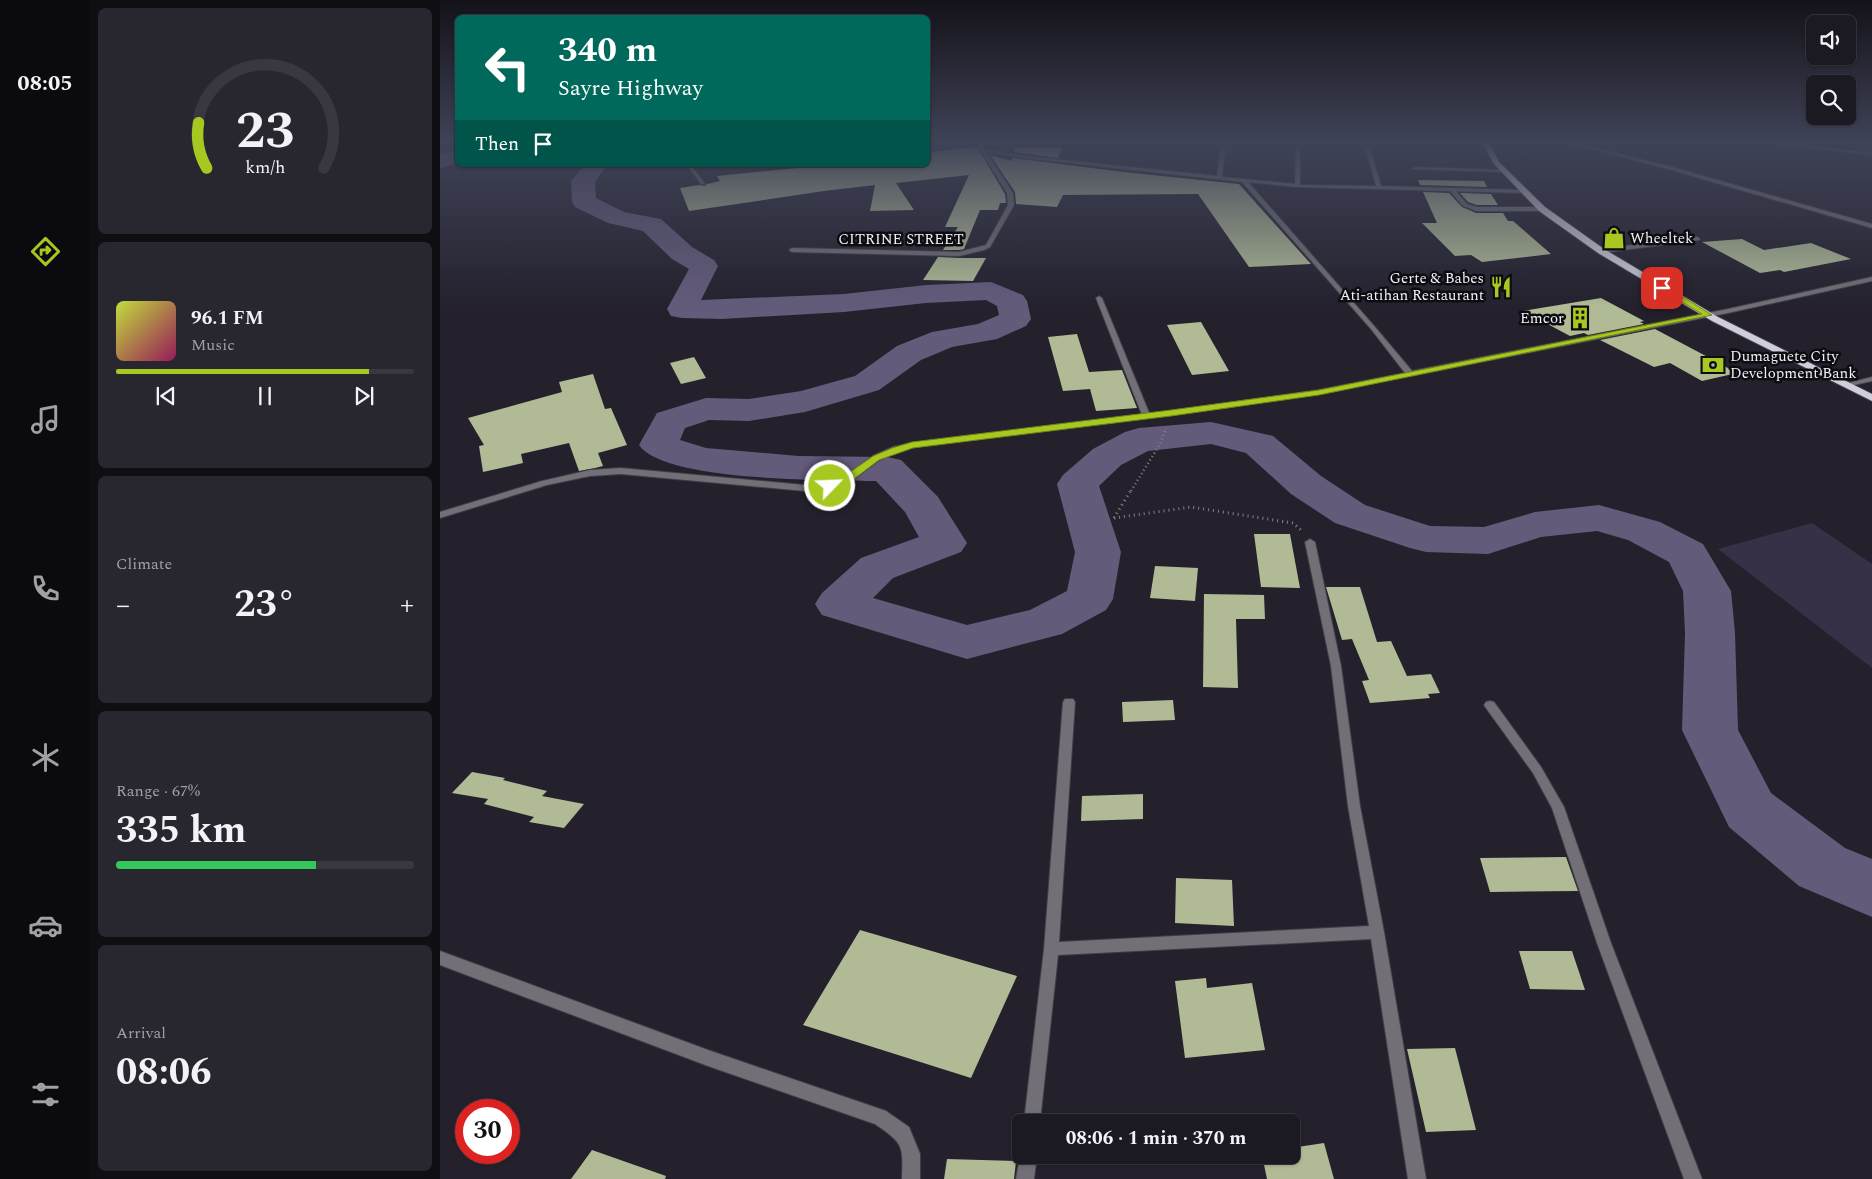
<!DOCTYPE html>
<meta charset="utf-8">
<style>
body{margin:0;font-family:Spectral,serif;background:#28262f;color:#f1f3f6;height:100vh;display:flex;flex-direction:column;font-size:19px;white-space:nowrap}
*{box-sizing:border-box;margin:0}
p{font-size:16px;color:#a0a0a5}
.icon{flex:none;width:28px;height:28px;fill:none;stroke:currentColor;stroke-width:2;stroke-linecap:round;stroke-linejoin:round}
.map{position:relative;flex:1;overflow:hidden}
.details{display:flex;flex-direction:column;gap:8px;padding:8px;background:#0f0e13;width:350px}
.details>*{flex:none}
.hud{position:absolute;left:15px;top:15px;width:475px;height:152px;border-radius:8px;box-shadow:0 1px 4px #0004,0 0 0 1px #393840;background:#00695c;color:#fff;overflow:hidden}
.controls{position:absolute;left:1366px;top:15px;display:grid;gap:10px}
.controls a{display:grid;place-items:center;width:50px;height:50px;border-radius:8px;background:#1b1922;box-shadow:0 1px 4px #0004,0 0 0 1px #393840;font-size:25px}
.speed{position:absolute;left:15px;top:1099px;display:flex;gap:10px;font-size:25px;font-weight:700;text-align:center}
.speed>*{display:grid;place-content:center;width:65px;height:65px;border-radius:50%;background:#1b1922;box-shadow:0 1px 4px #0004,0 0 0 1px #393840;line-height:1}
.speed .limit{border:8px solid #d22;background:#fff;color:#111}
.pin{position:absolute;display:grid;place-items:center;width:42px;height:42px;color:#fff;margin:-21px;border-radius:10px;box-shadow:0 2px 8px #0006}
.me{position:absolute;width:55px;margin:-28px;rotate:66deg;stroke-linejoin:round;filter:drop-shadow(0 0 4px #0008)}
.turn{display:flex;align-items:center;gap:18px;height:105px;padding:0 20px;font-size:22px}
.turn .icon{width:65px;height:65px;stroke-width:2.5}
.turn b{display:block;font-size:35px;line-height:42px}
.then{display:flex;align-items:center;height:48px;padding:0 20px;background:#0003;gap:10px;font-size:19px}
.big{font-size:38px;font-weight:700;line-height:1.1}
.details .tile{flex:1;display:flex;flex-direction:column;justify-content:center;gap:8px;min-width:0;padding:0 18px;border-radius:8px;background:#28262f}
.details .dial{align-items:center;gap:0}
.dial svg{height:130px;overflow:visible;fill:none;stroke:#393840;stroke-width:7;stroke-linecap:round;text-anchor:middle}
.dial text{fill:#f1f3f6;stroke:none}
.song{display:flex;align-items:center;gap:15px}
.cover{width:60px;height:60px;border-radius:8px;background:linear-gradient(135deg,hsl(70 70% 55%),hsl(330 70% 35%))}
.played{height:5px;border-radius:2px;background:linear-gradient(90deg,#a6c820 85%,#393840 85%)}
.keys{display:flex;justify-content:space-around;direction:ltr}
.heat{display:flex;justify-content:space-between;align-items:center;font-size:28px;direction:ltr}
.charge{height:8px;border-radius:4px;background:linear-gradient(90deg,#34c759 67%,#393840 0)}
.trip{position:absolute;left:572px;top:1114px;width:288px;height:50px;border-radius:8px;background:#1b1922;box-shadow:0 1px 4px #0004,0 0 0 1px #393840;font-weight:700;line-height:50px;text-align:center}
main{display:flex;flex:1;min-height:0}
.menu{display:flex;flex-direction:column;width:90px;justify-content:space-around;align-items:center;background:#0b0a0e;color:#a0a0a5}
.menu .icon{width:35px;height:35px}
.menu .selected{color:#a6c820}
.menu b{font-size:22px;color:#f1f3f6}
.map>svg:first-child{display:block}
.green{fill:#373047}
.lines{fill:none;stroke-linecap:round;stroke-linejoin:round}
.river{fill:#645b7b;fill-rule:evenodd}
.building{fill:#b0bb96}
.service-casing{stroke:#413e49;stroke-width:2}
.minor-casing{stroke:#413e49;stroke-width:2}
.trunk-casing{stroke:#413e49;stroke-width:2}
.path-far1{stroke:#84818b;stroke-width:2.5;stroke-dasharray:1 3;stroke-linecap:butt}
.path{stroke:#84818b;stroke-width:3;stroke-dasharray:1 4;stroke-linecap:butt}
.service{fill:#727076;fill-rule:evenodd}
.minor{fill:#727076;fill-rule:evenodd}
.trunk{fill:#d1cedc;fill-rule:evenodd}
.route{fill:#a6c820;stroke:#6c8215}
.labels{text-anchor:middle;stroke-width:5;stroke-linejoin:round;paint-order:stroke}
.far-poi-label{font-size:15px;fill:#f1eff7;stroke:#0d0c11;text-anchor:start}
.far-street-label{font-size:15px;fill:#f1eff7;stroke:#0d0c11}
</style>
<main>
<nav class="menu">
<b>08:05</b>
<svg class="icon selected" aria-label="directions" viewBox="0 0 24 24"><path d="M12 3l9 9-9 9-9-9zM9 14v-3h6M13 9l2 2-2 2"/></svg>
<svg class="icon" aria-label="music" viewBox="0 0 24 24"><path d="M9 18V5l10-2v13"/><circle cx="6" cy="18" r="3"/><circle cx="16" cy="16" r="3"/></svg>
<svg class="icon" aria-label="phone" viewBox="0 0 24 24"><path d="M5 4h4l2 5-3 2q2 4 5 5l2-3 5 2v4C11 20 4 13 5 4z"/></svg>
<svg class="icon" aria-label="climate" viewBox="0 0 24 24"><path d="M12 3v18M4 7l16 10M4 17L20 7"/></svg>
<svg class="icon" aria-label="car" viewBox="0 0 24 24"><path d="M5 17H2v-5l4-1 3-4h7l3 4 3 1v5h-3M9 17h6M6 11h13"/><circle cx="7" cy="17" r="2"/><circle cx="17" cy="17" r="2"/></svg>
<svg class="icon" aria-label="filters" viewBox="0 0 24 24"><path d="M4 7h16M4 17h16"/><circle cx="9" cy="7" r="2"/><circle cx="15" cy="17" r="2"/></svg>
</nav>
<section class="details">
<div class="tile dial"><svg viewBox="0 0 100 80">
<path d="M14 69A42 42 0 1 1 86 69"/>
<path d="M14 69A42 42 0 0 1 9 41" stroke="#a6c820"/>
<text x="50" y="56" font-size="32" font-weight="700">23</text>
<text x="50" y="72" font-size="11">km/h</text>
</svg></div>
<div class="tile">
<div class="song"><i class="cover"></i><div><b>96.1 FM</b><p>Music</p></div></div>
<div class="played"></div>
<div class="keys"><svg class="icon" aria-label="previous" viewBox="0 0 24 24"><path d="M18 5L8 12l10 7zM5 5v14"/></svg><svg class="icon" aria-label="pause" viewBox="0 0 24 24"><path d="M8 5v14M16 5v14"/></svg><svg class="icon" aria-label="next" viewBox="0 0 24 24"><path d="M6 5l10 7-10 7zM19 5v14"/></svg></div>
</div>
<div class="tile"><p>Climate</p>
<div class="heat"><a>−</a><b class="big">23°</b><a>+</a></div>
</div>
<div class="tile"><p>Range · 67%</p><b class="big">335 km</b><div class="charge"></div></div>
<div class="tile"><p>Arrival</p><b class="big">08:06</b></div>
</section>
<div class="map">
<svg width="1432" height="1179" viewBox="0 0 1432 1179">
<rect width="100%" height="100%" fill="#24212d"/>
<!-- green -->
<path class="green" d="M1372 523 1432 564V668L1278 549Z"/>
<g class="lines">
<!-- river -->
<path class="river" d="M18 150V163L0 168V154Z
M144 165H167L155 182 156 198 184 212 221 219 252 247 274 260 278 266 261 300 404 294 486 285 551 282 583 295 587 301 591 319 586 326 557 339 512 347 481 360 439 390 365 412 309 421 269 420 245 428 240 440 266 448 358 456 447 457 461 460 498 497 527 543 521 552 453 578 433 598 527 625 590 610 627 591 635 552 617 484 623 475 653 449 685 432 699 428 771 422 833 436 881 476 925 505 990 526 1044 527 1095 512 1159 505 1220 522 1263 544 1291 591 1295 633 1298 730 1331 793 1405 848 1432 859V917L1359 886 1289 827 1242 730 1245 633 1243 591 1229 562 1188 540 1157 531 1101 537 1048 554 986 552 970 548 895 523 851 494 806 453 771 444 708 451 681 465 659 486 681 552 673 599 666 610 622 634 527 659 382 615 375 604 382 593 421 558 479 537 465 512 436 481C390 480 224 482 199 445L217 413 266 398 309 399 361 391 415 376 457 346 492 332 538 324 559 315 557 306 546 300 486 303 404 312 281 319 242 318 231 316 227 309 249 269 232 259 203 231 168 223 135 207 132 202 131 181Z"/>
</g>
<!-- building -->
<path class="building" d="M537 147 565 194 566 203H560L558 210H540L524 249 519 250H503L518 227H505L529 175 456 183 474 210 430 211 435 185 384 191 249 211 240 188 259 185 265 186 267 184 280 181 277 176 357 168 356 165H488V152Z
M575 148H622L618 158 574 152Z
M550 155 572 161V158L684 172 799 184 871 264 809 267 758 194 623 195 617 207 576 204 575 192Z
M978 180 1044 181 1047 187 980 185Z
M983 192 1009 193 1022 207 1036 213H1063L1068 221H1073L1111 254 1042 262 1031 255 1015 256 982 223H997Z
M1020 193 1051 194 1058 205H1037L1028 202Z
M1302 239 1324 250 1371 243 1411 259 1344 272 1340 270 1320 273 1262 242Z
M498 257 520 258H546L533 281 483 280Z
M1161 298 1204 321 1200 322 1204 324 1148 335 1144 333 1130 336 1083 311Z
M761 322 789 371 752 375 727 325Z
M1215 329 1264 355 1297 373 1262 381 1230 363 1214 367 1160 340Z
M637 334 649 372 682 370 697 408 656 411 650 389 623 391 608 337Z
M254 357 266 378 241 384 230 363Z
M153 374 165 409 171 408 187 445 158 453 163 466 155 468 139 471 129 443 81 454 83 463 43 472 39 446 44 445 28 418 122 392 119 382Z
M814 534H850L860 588 821 587Z
M715 566 758 568 755 601 710 598Z
M886 587H920L937 642 951 641 967 676 991 674 1000 693 988 694 990 698 930 703 922 681 929 680 912 639 902 640Z
M764 594 824 595 825 619H796L798 688 763 687Z
M733 700 735 720 683 722 682 702Z
M32 772 65 778 63 780 107 791 102 796 144 804 124 828 89 822 94 817 44 804 48 799 12 793Z
M703 794V819L641 821 642 796Z
M1126 857 1138 891 1050 892 1040 858Z
M736 878 792 880 794 926 735 923Z
M420 930 577 976 531 1078 363 1025Z
M1079 951H1132L1145 990 1090 989Z
M766 978 767 988 812 983 825 1050 745 1058 735 981Z
M1015 1048 1036 1130 986 1132 967 1049Z
M884 1143 894 1179H827L822 1155H851V1148Z
M152 1150 226 1176 225 1179H131Z
M507 1159 576 1161 574 1179H504Z"/>
<g class="lines">
<!-- service casing -->
<g class="service-casing">
<path id="service" d="M975 167 1062 170 1064 171 1062 172 973 169Z
M1010 189H1014L1027 204 1037 207H1102L1105 209 1102 211H1037L1023 206 1010 191Z
M659 296 662 298 710 415 709 417H703L702 415 656 298Z"/>
</g>
<!-- minor casing -->
<g class="minor-casing">
<path id="minor" d="M538 143H542L544 149 584 156 777 176 781 149 783 148 785 149 782 177 855 184 856 151 858 150 860 151V185L936 186 926 149 928 148 930 149 941 186 1085 190 1083 193 857 187 808 182 935 327 972 371 1288 309 1432 277V281L1288 313 879 394 731 415 472 447 459 451 439 460 410 482 389 489 365 491 181 474 150 476 107 485 0 518V512L102 481 150 470 181 468 365 485 388 483 404 478 433 456 453 447 472 443 731 411 879 390 965 373 931 329 802 182 584 158 546 152 573 193 574 205 550 247 544 250 519 256 352 252 349 250 352 248 519 252 546 245 568 205 567 193 540 150Z
M1129 143H1135L1232 167 1432 224V228L1228 169Z
M1330 143H1341L1432 153V155Z
M247 165H251L265 184H261Z
M1257 237 1260 239 1259 240 1161 253 1158 251 1161 249Z
M1432 377V381L1405 387 1401 385Z
M870 539 875 542 901 666 920 806 944 932 986 1179H968L931 939 618 955 600 1122H584L604 949 623 702 625 699H633L635 702 619 942 929 926 908 806 891 666 865 542Z
M1050 701 1054 702 1101 767 1124 807 1171 943 1262 1179H1244L1157 943 1112 808 1093 773 1046 708 1044 705 1046 702Z
M0 951 268 1050 446 1111 469 1127 480 1154V1179H462C463 1145 464 1144 435 1124L268 1066 0 965Z
M581 1151V1155H597L594 1179H576Z"/>
</g>
<!-- trunk casing -->
<g class="trunk-casing">
<path id="trunk" d="M1043 143H1049L1059 162 1105 207 1164 249 1278 317 1432 394V401L1272 321 1158 253 1099 211 1054 164Z"/>
</g>
<!-- path-far1 -->
<path class="path-far1" d="M691 491 720 444 726 428"/>
<!-- path -->
<path class="path" d="M674 518 751 507 853 523 861 530
M674 518 691 490"/>
<!-- service -->
<use href="#service" class="service"/>
<!-- minor -->
<use href="#minor" class="minor"/>
<!-- trunk -->
<use href="#trunk" class="trunk"/>
</g>
<!-- sky -->
<linearGradient id="sky" x2="0" y2="1"><stop stop-color="#141219"/><stop offset="0.46" stop-color="#3f4357"/><stop offset="1" stop-color="#3f4357" stop-opacity="0"/></linearGradient>
<rect width="1432" height="308" fill="url(#sky)"/>
<!-- route -->
<path class="route" d="M1220 286H1225L1272 315 879 395 731 416 473 448 439 460 410 482 390 489 385 486 403 477 433 456 452 448 472 442 731 410 879 390 1262 314 1220 289Z"/>
<!-- icons -->
<defs>
<g id="shop-bare" transform="scale(1.725)"><path d="M-5-2.5h2.3a2.7 3.5 0 0 1 5.4 0H5L5.5 6h-11ZM-1.5-2.5h3a1.5 2.3 0 0 0-3 0Z" fill="#a6c820" stroke="#0d0c11" stroke-width="2.5" paint-order="stroke"/></g>
<g id="restaurant-bare" transform="scale(1.725)"><path d="M-5-6h1v4h1v-4h1v4h1v-4h1v5L-1.5 .5V6h-2V.5L-5-1ZM5-6V6H3V1.5H1.5Q1.5-4 5-6Z" fill="#a6c820" stroke="#0d0c11" stroke-width="2.5" paint-order="stroke"/></g>
<g id="building-bare" transform="scale(1.725)"><path d="M-4-6H4V6H1V3H-1V6H-4ZM-2.5-4.3h1.7v1.8h-1.7ZM.8-4.3h1.7v1.8H.8ZM-2.5-1h1.7V.8h-1.7ZM.8-1h1.7V.8H.8Z" fill="#a6c820" stroke="#0d0c11" stroke-width="2.5" paint-order="stroke"/></g>
<g id="bank-bare" transform="scale(1.725)"><path d="M-6-4H6V4H-6ZM0-2.3a2.3 2.3 0 1 0 0 4.6a2.3 2.3 0 1 0 0-4.6Z" fill="#a6c820" stroke="#0d0c11" stroke-width="2.5" paint-order="stroke"/></g>
</defs>
<g fill-rule="evenodd">
<use href="#shop-bare" x="1174" y="238"/>
<use href="#restaurant-bare" x="1061" y="287"/>
<use href="#building-bare" x="1140" y="318"/>
<use href="#bank-bare" x="1273" y="365"/>
</g>
<g class="labels">
<!-- far-poi labels -->
<g class="far-poi-label">
<text x="1190" y="243">Wheeltek</text>
<text x="1044" y="283" text-anchor="end">Gerte &amp; Babes<tspan x="1044" dy="17">Ati-atihan Restaurant</tspan></text>
<text x="1124" y="323" text-anchor="end">Emcor</text>
<text x="1290" y="361">Dumaguete City<tspan x="1290" dy="17">Development Bank</tspan></text>
</g>
<!-- far-street labels -->
<g class="far-street-label">
<text x="461" y="244">CITRINE STREET</text>
</g>
</g>
</svg>
<div class="controls">
<a><svg class="icon" aria-label="sound" viewBox="0 0 24 24"><path d="M4 9h4l5-4v14l-5-4H4zM17 9q2 3 0 6"/></svg></a>
<a><svg class="icon" aria-label="search" viewBox="0 0 24 24"><circle cx="10" cy="10" r="6"/><path d="M15 15l6 6"/></svg></a>
</div>
<div class="speed"><div class="limit">30</div></div>
<div class="pin" style="left:1222px;top:288px;background:#d93025"><svg class="icon" aria-label="arrive" viewBox="0 0 24 24"><path d="M6 21V4h12l-3 4 3 4H6"/></svg></div>
<svg class="me" style="left:390px;top:486px" viewBox="-20 -20 40 40"><circle r="17" fill="#a6c820" stroke="#fff" stroke-width="3"/><path d="M0-11L8 9 0 5-8 9z" fill="#fff"/></svg>
<div class="trip">08:06 · 1 min · 370 m</div>
<div class="hud">
<div class="turn"><svg class="icon" aria-label="left" viewBox="0 0 24 24"><path d="M17 20v-9H6M10 6l-5 5 5 5"/></svg><div><b>340 m</b>Sayre Highway</div></div>
<div class="then">Then<svg class="icon" aria-label="arrive" viewBox="0 0 24 24"><path d="M6 21V4h12l-3 4 3 4H6"/></svg></div>
</div>
</div>
</main>
